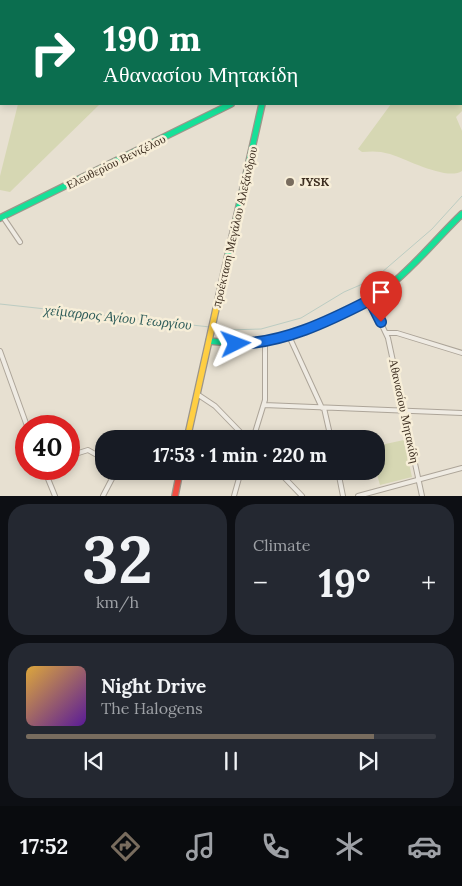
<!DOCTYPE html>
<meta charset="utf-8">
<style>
body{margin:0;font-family:Lora,serif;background:#242831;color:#f1f3f6;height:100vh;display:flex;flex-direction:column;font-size:19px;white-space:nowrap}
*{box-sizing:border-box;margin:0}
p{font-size:16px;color:#9ea1a6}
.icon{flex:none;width:28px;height:28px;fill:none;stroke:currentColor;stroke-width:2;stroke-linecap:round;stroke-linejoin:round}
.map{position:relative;height:496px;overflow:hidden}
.drawer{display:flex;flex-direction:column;gap:8px;padding:8px;background:#0d0f14;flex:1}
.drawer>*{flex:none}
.banner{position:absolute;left:0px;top:0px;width:462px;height:105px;box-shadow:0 2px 8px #0003;background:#0b6e4f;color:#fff;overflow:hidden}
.speed{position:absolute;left:15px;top:415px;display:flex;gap:10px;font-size:25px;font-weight:700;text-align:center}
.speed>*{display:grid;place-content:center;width:65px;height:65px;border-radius:50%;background:#171b24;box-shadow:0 2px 8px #0003;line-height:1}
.speed .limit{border:8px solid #d22;background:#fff;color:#111}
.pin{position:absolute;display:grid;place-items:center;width:42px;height:42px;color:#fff;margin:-51px -21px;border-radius:50% 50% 50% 0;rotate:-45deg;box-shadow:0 0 5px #0007}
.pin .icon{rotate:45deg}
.me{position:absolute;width:55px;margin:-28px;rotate:87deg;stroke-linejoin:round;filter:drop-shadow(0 0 4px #0008)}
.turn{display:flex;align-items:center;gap:18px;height:105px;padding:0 20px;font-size:22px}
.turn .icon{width:65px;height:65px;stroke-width:2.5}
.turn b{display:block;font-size:35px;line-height:42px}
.big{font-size:38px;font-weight:700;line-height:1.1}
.drawer .widget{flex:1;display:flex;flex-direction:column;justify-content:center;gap:8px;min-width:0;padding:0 18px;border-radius:20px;background:#242831}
.drawer .dial{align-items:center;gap:0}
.dial b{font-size:65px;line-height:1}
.song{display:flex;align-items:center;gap:15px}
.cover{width:60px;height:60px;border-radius:8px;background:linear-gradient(135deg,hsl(40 70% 55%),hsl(270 70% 35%))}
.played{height:5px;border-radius:2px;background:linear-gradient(90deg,#786c5e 85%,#363941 85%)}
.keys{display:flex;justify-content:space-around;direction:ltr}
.heat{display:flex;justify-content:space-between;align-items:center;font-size:28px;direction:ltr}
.drawer .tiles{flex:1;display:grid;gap:8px;grid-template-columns:1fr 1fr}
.widget:last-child{grid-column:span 2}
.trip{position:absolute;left:95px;top:430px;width:290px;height:50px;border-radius:20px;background:#171b24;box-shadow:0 2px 8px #0003;font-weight:700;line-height:50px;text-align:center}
.dock{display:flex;height:80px;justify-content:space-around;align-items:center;background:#090b0e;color:#9ea1a6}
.dock .icon{width:35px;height:35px}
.dock .selected{color:#786c5e}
.dock b{font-size:22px;color:#f1f3f6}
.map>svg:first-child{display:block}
.green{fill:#d6d7b3}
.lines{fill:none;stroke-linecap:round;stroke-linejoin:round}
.stream{stroke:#bcccc2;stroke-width:1}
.street-casing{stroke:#ada599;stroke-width:6}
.fast-casing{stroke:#9c958a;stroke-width:8}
.slow-casing{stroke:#9c958a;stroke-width:8}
.jam-casing{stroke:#9c958a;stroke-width:8}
.street{stroke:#efebe3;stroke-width:4}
.fast{stroke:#16e098;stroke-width:5.5}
.slow{stroke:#ffcf43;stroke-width:5.5}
.jam{stroke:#f24e42;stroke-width:5.5}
.route-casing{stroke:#114b97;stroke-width:12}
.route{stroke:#1a73e8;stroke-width:9}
.poi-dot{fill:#786c5e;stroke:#f7eed8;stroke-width:2}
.labels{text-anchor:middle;stroke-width:5;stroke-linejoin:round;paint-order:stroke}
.street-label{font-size:12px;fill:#3d2e20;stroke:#f7eed8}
.poi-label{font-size:12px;font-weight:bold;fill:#3d2e20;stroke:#f7eed8;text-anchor:start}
.water-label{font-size:14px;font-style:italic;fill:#2f5d5a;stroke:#f7eed8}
</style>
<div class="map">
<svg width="462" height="496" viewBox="0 0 462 496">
<rect width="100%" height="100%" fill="#e7e0d1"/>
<!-- green -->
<path class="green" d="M462 44V111L456 117 462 131V171C447 181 406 159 390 154 380 151 372 151 362 152L358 149 391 104H461Z
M18 104H100L10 192 0 190V176Z
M404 440 412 477 380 485 376 471V446Z"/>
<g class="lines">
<!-- stream -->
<path class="stream" d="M0 304 210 327
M214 327 228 330 261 329 301 318 344 292 374 279 432 229 462 196"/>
<!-- street casing -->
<g class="street-casing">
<path id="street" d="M3 217 20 242
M370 300 388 338 422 496
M386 333H397L462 353
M289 336 322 408
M0 351 27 426
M197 394 215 406 247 439
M264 405 462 413
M324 408 331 439
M48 422 50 426
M253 439 265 400V342
M69 456 88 450 104 459
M44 469 55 496
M278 471 302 496
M338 471 343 496
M103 496 116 471
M234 496 241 471
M358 496 462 468"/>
</g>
<!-- fast casing -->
<g class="fast-casing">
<path id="fast" d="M299 0V1
M286 1 287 0
M0 218 231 104
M226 264 262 104
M209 341C273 348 344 323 394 282 419 261 439 236 462 214"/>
</g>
<!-- slow casing -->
<g class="slow-casing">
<path id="slow" d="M187 439 226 264"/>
</g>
<!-- jam casing -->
<g class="jam-casing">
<path id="jam" d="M175 496 180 471"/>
</g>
<!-- street -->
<use href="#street" class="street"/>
<!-- fast -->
<use href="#fast" class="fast"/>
<!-- slow -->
<use href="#slow" class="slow"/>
<!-- jam -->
<use href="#jam" class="jam"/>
</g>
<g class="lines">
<!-- route casing -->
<g class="route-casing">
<path id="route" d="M236 344C284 343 327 322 370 300L381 322"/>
</g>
<!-- route -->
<use href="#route" class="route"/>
</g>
<!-- markers -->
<circle class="poi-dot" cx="290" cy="182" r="5"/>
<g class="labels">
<!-- street labels -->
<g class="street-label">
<text transform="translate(116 162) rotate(-26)" y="4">Ελευθερίου Βενιζέλου</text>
<text transform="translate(235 227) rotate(-77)" y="4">προέκταση Μεγάλου Αλεξάνδρου</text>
<text transform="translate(404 411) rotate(78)" y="4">Αθανασίου Μητακίδη</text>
</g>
<!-- poi labels -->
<g class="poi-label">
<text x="300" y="186">JYSK</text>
</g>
<!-- water labels -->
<g class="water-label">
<text transform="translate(118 317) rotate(6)" y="5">χείμαρρος Αγίου Γεωργίου</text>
</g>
</g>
</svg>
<div class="speed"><div class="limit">40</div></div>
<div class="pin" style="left:381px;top:322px;background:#d93025"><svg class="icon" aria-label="arrive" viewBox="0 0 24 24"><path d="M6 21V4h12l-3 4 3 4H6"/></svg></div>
<svg class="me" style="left:236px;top:344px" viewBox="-20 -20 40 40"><path d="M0-17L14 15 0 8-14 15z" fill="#1a73e8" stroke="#fff" stroke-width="4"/></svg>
<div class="trip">17:53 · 1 min · 220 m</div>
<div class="banner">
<div class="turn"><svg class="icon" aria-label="right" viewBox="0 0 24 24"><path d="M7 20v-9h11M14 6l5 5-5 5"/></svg><div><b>190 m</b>Αθανασίου Μητακίδη</div></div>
</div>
</div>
<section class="drawer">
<div class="tiles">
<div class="widget dial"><b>32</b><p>km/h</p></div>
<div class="widget"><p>Climate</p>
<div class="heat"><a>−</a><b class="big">19°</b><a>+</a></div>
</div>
<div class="widget">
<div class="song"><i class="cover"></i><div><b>Night Drive</b><p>The Halogens</p></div></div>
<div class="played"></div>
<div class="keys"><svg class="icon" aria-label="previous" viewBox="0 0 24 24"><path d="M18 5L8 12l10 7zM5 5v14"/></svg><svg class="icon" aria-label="pause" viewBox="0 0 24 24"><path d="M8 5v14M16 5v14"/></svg><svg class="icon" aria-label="next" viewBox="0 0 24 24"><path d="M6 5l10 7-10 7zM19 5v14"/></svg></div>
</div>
</div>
</section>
<nav class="dock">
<b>17:52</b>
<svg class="icon selected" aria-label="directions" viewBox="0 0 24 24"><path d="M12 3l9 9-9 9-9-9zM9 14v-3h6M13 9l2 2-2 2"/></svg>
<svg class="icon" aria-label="music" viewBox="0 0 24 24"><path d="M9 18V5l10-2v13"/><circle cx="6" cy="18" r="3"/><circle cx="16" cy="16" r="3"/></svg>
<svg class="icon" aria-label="phone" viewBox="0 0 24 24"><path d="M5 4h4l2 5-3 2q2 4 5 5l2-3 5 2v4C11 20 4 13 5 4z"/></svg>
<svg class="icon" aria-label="climate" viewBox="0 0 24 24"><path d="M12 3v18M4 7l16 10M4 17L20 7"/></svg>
<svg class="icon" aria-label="car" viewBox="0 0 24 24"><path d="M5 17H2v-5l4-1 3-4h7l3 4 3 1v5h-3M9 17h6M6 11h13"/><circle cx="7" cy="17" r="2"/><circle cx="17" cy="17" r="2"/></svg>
</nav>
